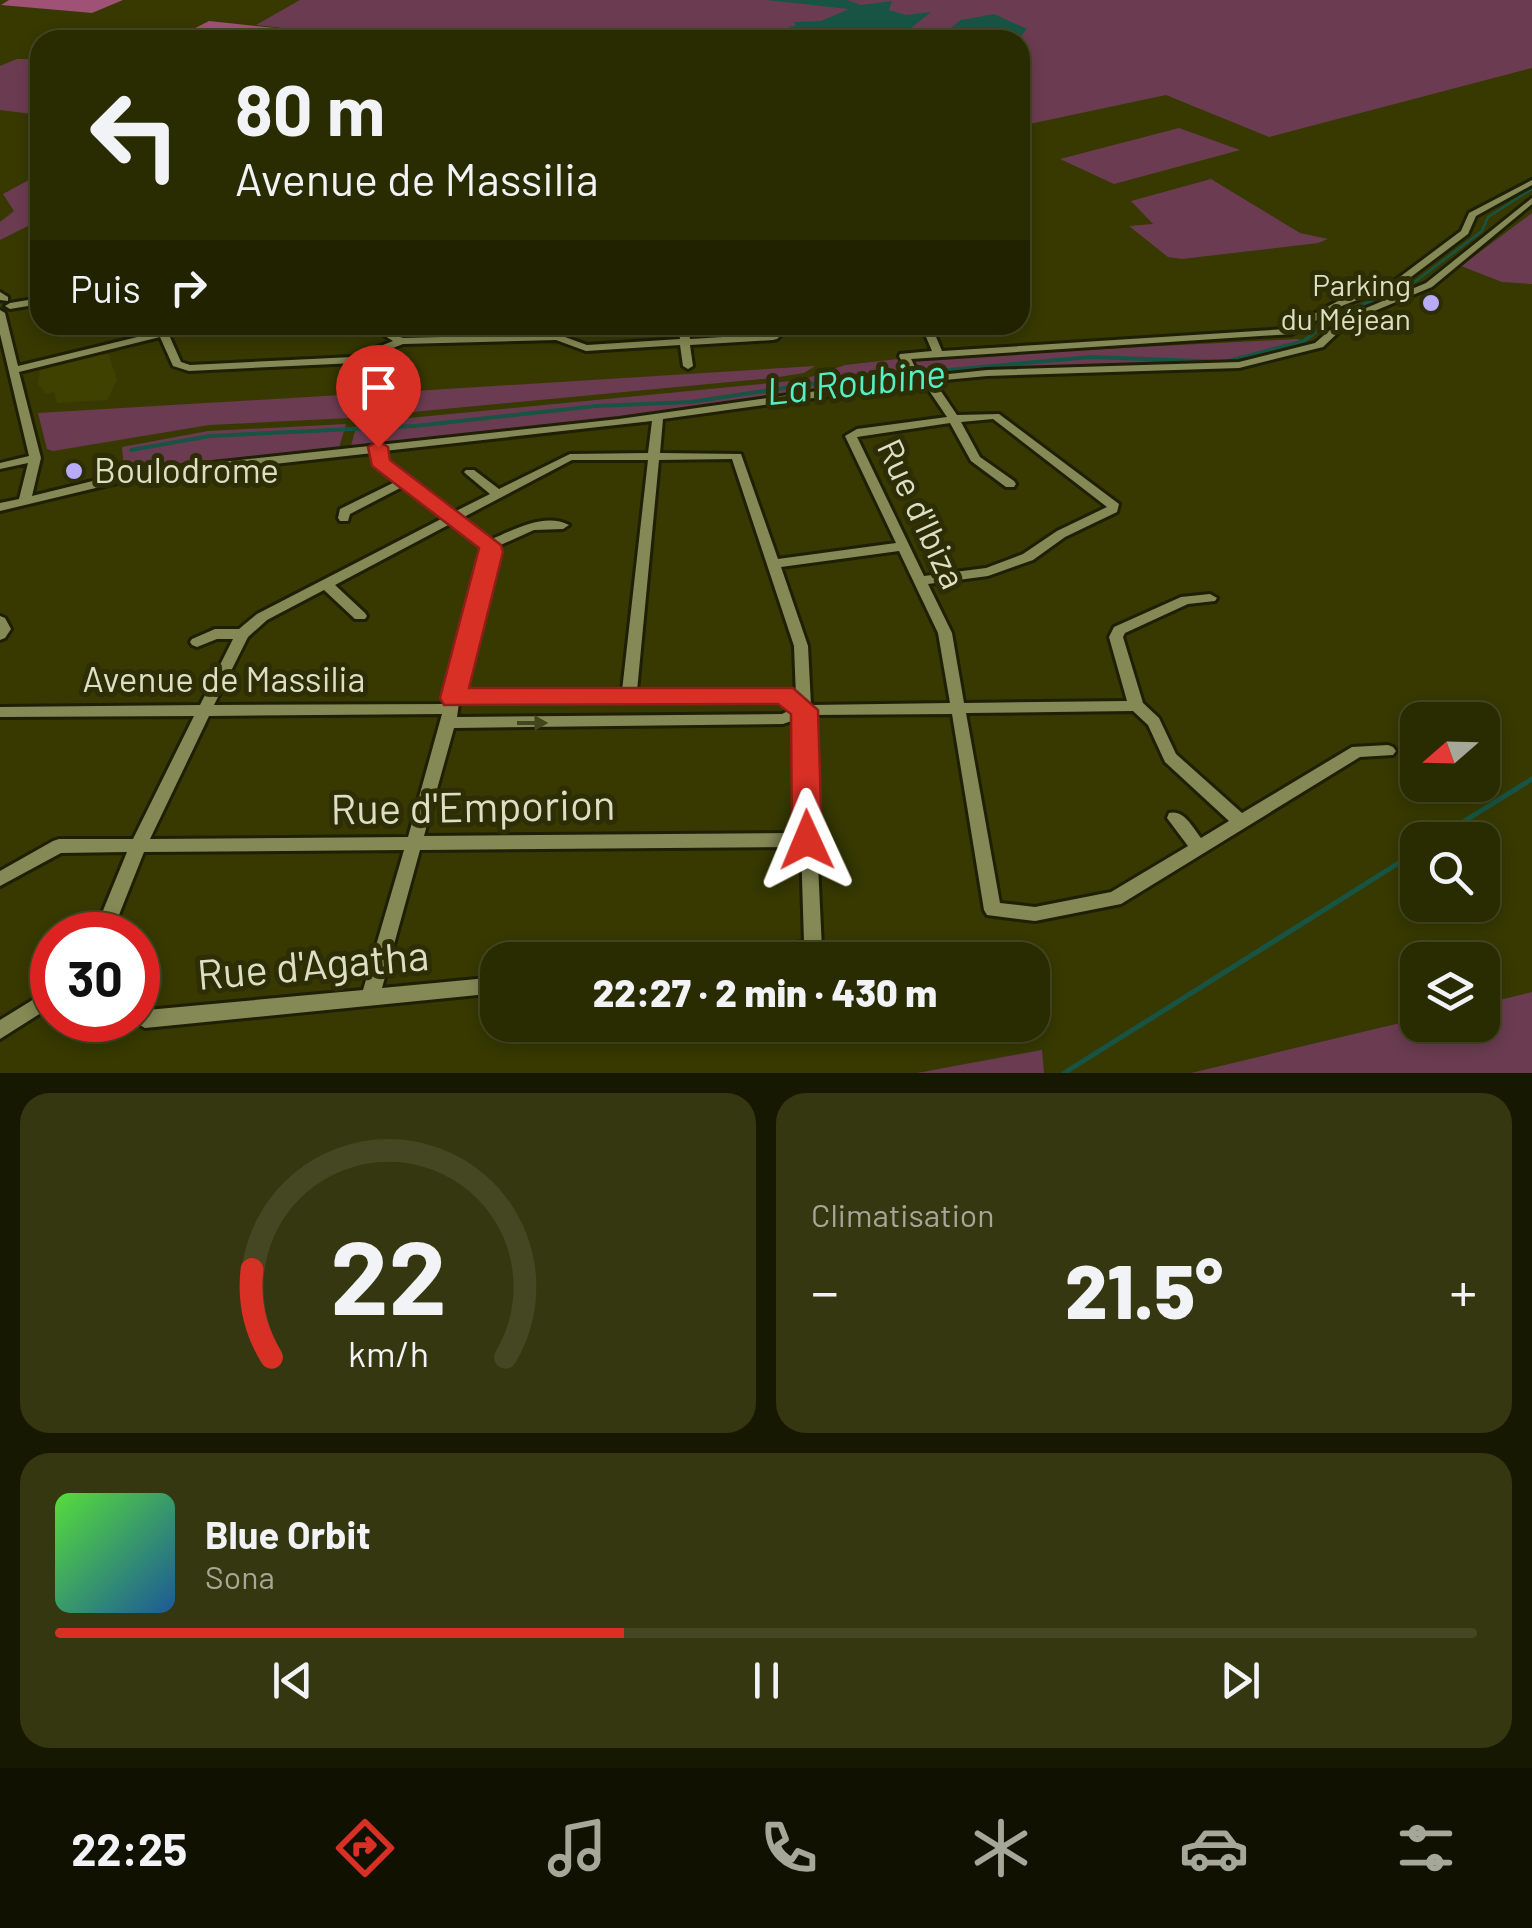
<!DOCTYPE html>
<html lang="fr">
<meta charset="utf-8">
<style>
body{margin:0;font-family:Barlow,sans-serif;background:#353710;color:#f1f3f6;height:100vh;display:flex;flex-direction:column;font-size:38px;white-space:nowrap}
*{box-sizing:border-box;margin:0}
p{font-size:32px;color:#a5a799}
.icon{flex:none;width:55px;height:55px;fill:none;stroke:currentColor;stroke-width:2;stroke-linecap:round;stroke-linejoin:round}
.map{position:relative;height:1073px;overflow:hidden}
.side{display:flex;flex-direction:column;gap:20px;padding:20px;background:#171801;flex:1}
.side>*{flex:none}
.guide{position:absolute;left:30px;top:30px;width:1000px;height:305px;border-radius:30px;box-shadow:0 5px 15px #0003,0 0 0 2px #454723;background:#292b01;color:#f1f3f6;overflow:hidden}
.needle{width:65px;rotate:250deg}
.buttons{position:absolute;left:1400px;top:702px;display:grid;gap:20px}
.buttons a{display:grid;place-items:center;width:100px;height:100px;border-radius:20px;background:#292b01;box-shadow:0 5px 15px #0003,0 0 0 2px #454723;font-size:50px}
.speed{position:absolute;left:30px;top:912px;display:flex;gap:20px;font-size:50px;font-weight:700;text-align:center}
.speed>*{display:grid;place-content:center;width:130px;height:130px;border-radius:50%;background:#292b01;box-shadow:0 5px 15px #0003,0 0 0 2px #454723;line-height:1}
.speed .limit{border:15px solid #d22;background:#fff;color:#111}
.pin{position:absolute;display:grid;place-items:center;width:85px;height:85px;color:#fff;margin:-102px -42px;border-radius:50% 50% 50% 0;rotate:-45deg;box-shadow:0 0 10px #0007}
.pin .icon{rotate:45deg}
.me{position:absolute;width:110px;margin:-55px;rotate:359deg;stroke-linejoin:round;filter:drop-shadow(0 0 8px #0008)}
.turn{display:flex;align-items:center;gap:35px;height:210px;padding:0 40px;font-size:45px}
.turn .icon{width:130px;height:130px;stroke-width:2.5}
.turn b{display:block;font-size:70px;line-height:85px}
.then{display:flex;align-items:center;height:95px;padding:0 40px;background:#0003;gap:20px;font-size:38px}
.big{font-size:75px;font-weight:800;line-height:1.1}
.side .tile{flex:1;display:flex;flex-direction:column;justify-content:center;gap:15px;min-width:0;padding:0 35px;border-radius:30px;background:#353710}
.side .dial{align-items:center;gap:0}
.dial svg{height:260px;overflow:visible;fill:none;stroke:#454723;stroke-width:7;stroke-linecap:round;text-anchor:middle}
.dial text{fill:#f1f3f6;stroke:none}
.song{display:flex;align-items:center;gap:30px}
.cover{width:120px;height:120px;border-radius:15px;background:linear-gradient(135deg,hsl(110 70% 55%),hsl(210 70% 35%))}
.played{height:10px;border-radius:5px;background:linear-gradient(90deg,#d93025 40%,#454723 40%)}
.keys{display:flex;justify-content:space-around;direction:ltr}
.heat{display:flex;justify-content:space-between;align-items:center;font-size:55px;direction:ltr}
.side .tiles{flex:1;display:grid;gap:20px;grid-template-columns:1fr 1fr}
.tile:last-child{grid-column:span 2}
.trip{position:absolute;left:480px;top:942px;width:570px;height:100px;border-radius:30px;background:#292b01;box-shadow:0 5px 15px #0003,0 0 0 2px #454723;font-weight:800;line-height:100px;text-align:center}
.menu{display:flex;height:160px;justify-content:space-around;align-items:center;background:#101100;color:#a5a799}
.menu .icon{width:70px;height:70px}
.menu .selected{color:#d93025}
.menu b{font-size:45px;color:#f1f3f6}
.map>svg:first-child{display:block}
.built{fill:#3f4100}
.green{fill:#6b3c51}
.forest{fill:#9f5176}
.water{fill:#185444}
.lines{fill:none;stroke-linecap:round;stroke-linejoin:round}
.stream-far2{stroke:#185444;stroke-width:2.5}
.stream-far1{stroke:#185444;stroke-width:4}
.stream{stroke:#185444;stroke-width:5}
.minor-casing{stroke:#1e1f05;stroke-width:6}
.minor{fill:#858955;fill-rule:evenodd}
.oneway{fill:#43451a}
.route{fill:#d93025;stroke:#8d1f18;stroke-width:2.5}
.poi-dot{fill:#b8abf7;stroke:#2d2e06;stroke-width:4}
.labels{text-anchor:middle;stroke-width:10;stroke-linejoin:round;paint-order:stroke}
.far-poi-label{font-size:30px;fill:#dcdfc4;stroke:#2d2e06;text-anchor:end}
.poi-label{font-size:35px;fill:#dcdfc4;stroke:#2d2e06;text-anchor:start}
.street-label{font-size:35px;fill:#dcdfc4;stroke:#2d2e06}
.water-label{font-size:38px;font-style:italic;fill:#55eec5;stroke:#2d2e06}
.near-street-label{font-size:42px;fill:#dcdfc4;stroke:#2d2e06}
</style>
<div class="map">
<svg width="1532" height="1073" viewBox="0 0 1532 1073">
<rect width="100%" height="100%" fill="#373901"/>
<!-- built -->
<path class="built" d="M108 353 117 380 107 400 57 403 54 392 46 394 38 384 40 369Z"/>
<!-- green -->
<path class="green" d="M300 0H1532V68L1269 137 1166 95 1020 126V40H388L256 25Z
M17 59H40V115L0 110V66Z
M1179 128 1240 150 1114 184 1060 159Z
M40 174V220L0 240V222L14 211 3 194Z
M1211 179 1300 233 1328 239 1318 243 1182 259 1168 257 1129 226 1153 224 1131 201Z
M1532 213V284L1502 282 1461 266Z
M1297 339 1310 344 1229 364 1098 365 920 376 911 359Z
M898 359 908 377 617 417 351 446 357 423 802 380 845 365Z
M815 366 804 373 772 378 360 417 366 394Z
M358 394 349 418 209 425 53 451 47 449 38 413Z
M346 424 339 448 124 471 122 447 208 431Z
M1532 992V1073H1191L1417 1019 1418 1025H1482L1483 1004Z
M1042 1050 1044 1073H917L1041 1050Z"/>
<!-- forest -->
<path class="forest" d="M9 0H123L92 13 1 5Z
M209 21 388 40H172Z"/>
<!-- water -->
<path class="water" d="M766 0H847L861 5 892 1 889 10 906 15 931 12C919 22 906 33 891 38 878 43 865 35 851 33 832 31 807 36 788 27L796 26 794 22 821 21 849 9Z
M994 14 1027 29 1017 40H936L961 20Z"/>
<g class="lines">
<!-- stream-far2 -->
<path class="stream-far2" d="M1408 287 1482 231 1488 217 1532 189"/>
<!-- stream-far1 -->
<path class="stream-far1" d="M131 450 210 436 415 426 596 406 691 402 838 380 1091 357 1225 362 1304 341 1335 316 1412 285"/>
<!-- stream -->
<path class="stream" d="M1434 840 1532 779
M1064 1073 1418 851"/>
<!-- minor casing -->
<g class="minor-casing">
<path id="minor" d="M1532 180V185L1476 216 1468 234 1403 283 1344 305 1292 334 911 359 920 377 987 370 1239 362 1315 343 1338 323 1366 308 1426 283 1532 198V204L1432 287 1372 312 1344 327 1323 347 1239 368 987 376 934 381 957 415 999 414 1119 504 1117 512 1065 537 1033 560 988 576 928 584 952 633 964 703 1127 701 1109 637 1114 627 1181 597 1210 594 1217 598 1215 601 1188 604 1125 633 1123 637 1143 703 1159 718 1176 754 1242 813 1352 747 1388 745 1393 747 1396 751 1393 755 1360 757 1121 904 1035 921 987 915 984 910 952 714 811 715 822 949 819 955C785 965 745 960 710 960L713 954 719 952 804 942 801 847 420 850 382 988 498 977V993L145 1028 131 1020H138V1006L147 1010 363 990 404 850 144 852 111 935H93L127 852 61 853 0 886V871L53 841 59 839H133L194 716 0 717V707L200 705 233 639H217L197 647 192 645 190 642 192 639 215 629H239L257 614 445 517 404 486 350 514 348 521H340L338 518 340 509 397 481 376 464 373 453 129 480 0 511V503L19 499 28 463 0 469V463L29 456 0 334V310L5 313 18 366 158 332 155 325H165L167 330 186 325H203L201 327 169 335 181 362 190 365 353 357 393 341 385 336 386 325H396L395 335 403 338 555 334 572 325H584L565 337 587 345 680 339 678 325H688L690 339 770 334 780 325H791L777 339 773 340 690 345 693 366 688 369 683 366 680 345 586 351 556 340 403 344 355 363 189 371 173 366 160 337 19 372 41 458 32 496 129 472 619 419 910 378 899 356 900 354 932 351 921 325H931L942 351 1286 329 1338 301 1397 279 1461 231 1469 213ZM921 383H924L947 417 857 429 845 436 896 543 778 559 741 454 660 453 663 419ZM993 419 1107 507 1057 531 1023 554 986 568 924 576 857 437 950 423 971 461 1006 487H1014L1016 484 1014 481 980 457 961 422ZM652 421 648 453 570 454 499 489 474 470H466L464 472 466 474 490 494 454 512 386 461 384 451ZM732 459 794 646 796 697 783 690 637 691 659 460ZM572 460H648L622 691 462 693 497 552 496 547 534 530 563 529 569 525C545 512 513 530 490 540L462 518ZM452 523 483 547 485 552 445 704 214 705 248 637 267 620 324 590 355 619H365L367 616 365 613 335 585ZM899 551 938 633 950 703 811 705 808 646 781 567ZM780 700 792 709 782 714 457 717 459 703ZM1133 711 1148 725 1165 762 1229 821 1201 838C1193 828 1184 809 1169 813L1167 818 1188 846 1111 892 1035 907 1000 903 966 713ZM442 714 408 837 150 839 209 716ZM797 719 800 833 424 836 454 728 783 724Z
M38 239 40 240V246L34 242Z
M0 292 8 297V301L0 300Z
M40 298V304L10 309 5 306 10 303Z
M0 616 5 618 11 629 5 638 0 640Z
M52 988V1006L0 1039V1020Z"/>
</g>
<!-- minor -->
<use href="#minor" class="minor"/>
</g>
<!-- one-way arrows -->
<defs><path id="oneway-solid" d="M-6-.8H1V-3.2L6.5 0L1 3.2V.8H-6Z" transform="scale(2.5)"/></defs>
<use class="oneway" href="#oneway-solid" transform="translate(532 723)"/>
<!-- route -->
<path class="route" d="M378 441 388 447 390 460 501 545 503 552 469 688H793L818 710 822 840 818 849 807 852 797 849 792 840 791 714 778 704 444 705 440 698 479 548 372 466 368 447Z"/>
<!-- markers -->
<g class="poi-dot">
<circle cx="1431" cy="303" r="10"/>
<circle cx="74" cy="471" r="10"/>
</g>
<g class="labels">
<!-- far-poi labels -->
<g class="far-poi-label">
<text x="1411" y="296">Parking<tspan x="1411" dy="34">du Méjean</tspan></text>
</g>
<!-- poi labels -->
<g class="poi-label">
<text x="94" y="483">Boulodrome</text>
</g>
<!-- street labels -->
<g class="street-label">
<text transform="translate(921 514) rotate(65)" y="12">Rue d'Ibiza</text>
<text x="224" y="692">Avenue de Massilia</text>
</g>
<!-- water labels -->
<g class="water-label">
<text transform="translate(856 383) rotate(-6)" y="13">La Roubine</text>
</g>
<!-- near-street labels -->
<g class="near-street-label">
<text transform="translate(473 807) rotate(-1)" y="15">Rue d'Emporion</text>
<text transform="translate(313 965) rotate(-5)" y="15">Rue d'Agatha</text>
</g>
</g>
</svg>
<div class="buttons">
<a><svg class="needle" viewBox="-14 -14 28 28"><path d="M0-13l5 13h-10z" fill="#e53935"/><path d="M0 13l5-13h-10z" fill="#a5a799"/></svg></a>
<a><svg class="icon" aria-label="search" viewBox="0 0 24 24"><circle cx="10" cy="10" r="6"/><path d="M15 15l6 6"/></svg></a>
<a><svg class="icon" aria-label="layers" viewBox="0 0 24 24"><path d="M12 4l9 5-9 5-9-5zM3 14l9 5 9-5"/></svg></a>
</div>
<div class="speed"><div class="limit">30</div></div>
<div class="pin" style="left:378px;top:447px;background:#d93025"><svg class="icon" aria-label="arrive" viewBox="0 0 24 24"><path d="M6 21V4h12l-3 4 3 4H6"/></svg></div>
<svg class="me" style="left:807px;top:840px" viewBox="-20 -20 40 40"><path d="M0-17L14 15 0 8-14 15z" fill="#d93025" stroke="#fff" stroke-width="4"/></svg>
<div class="trip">22:27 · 2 min · 430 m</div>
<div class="guide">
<div class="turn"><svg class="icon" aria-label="left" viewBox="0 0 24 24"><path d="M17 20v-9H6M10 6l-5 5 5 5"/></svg><div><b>80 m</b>Avenue de Massilia</div></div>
<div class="then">Puis<svg class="icon" aria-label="right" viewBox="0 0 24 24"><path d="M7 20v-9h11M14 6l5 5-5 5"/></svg></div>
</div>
</div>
<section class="side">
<div class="tiles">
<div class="tile dial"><svg viewBox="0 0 100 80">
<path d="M14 69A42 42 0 1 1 86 69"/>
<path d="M14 69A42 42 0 0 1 8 42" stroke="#d93025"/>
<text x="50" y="56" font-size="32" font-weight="700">22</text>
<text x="50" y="72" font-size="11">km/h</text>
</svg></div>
<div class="tile"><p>Climatisation</p>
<div class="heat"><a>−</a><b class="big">21.5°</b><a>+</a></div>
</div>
<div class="tile">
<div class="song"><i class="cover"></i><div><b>Blue Orbit</b><p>Sona</p></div></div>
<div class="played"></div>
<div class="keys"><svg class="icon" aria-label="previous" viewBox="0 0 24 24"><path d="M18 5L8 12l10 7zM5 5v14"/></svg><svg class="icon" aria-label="pause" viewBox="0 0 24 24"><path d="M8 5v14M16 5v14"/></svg><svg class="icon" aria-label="next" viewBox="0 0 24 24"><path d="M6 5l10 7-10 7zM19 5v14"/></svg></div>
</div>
</div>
</section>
<nav class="menu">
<b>22:25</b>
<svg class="icon selected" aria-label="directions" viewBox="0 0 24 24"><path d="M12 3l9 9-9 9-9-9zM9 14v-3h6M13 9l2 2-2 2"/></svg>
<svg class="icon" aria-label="music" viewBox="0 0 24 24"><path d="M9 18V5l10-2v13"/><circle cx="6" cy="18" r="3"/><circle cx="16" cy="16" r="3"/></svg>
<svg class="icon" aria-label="phone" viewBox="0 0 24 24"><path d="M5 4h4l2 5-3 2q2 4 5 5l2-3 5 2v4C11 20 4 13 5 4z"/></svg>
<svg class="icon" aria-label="climate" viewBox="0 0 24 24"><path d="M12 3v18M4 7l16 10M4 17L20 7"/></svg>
<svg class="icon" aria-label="car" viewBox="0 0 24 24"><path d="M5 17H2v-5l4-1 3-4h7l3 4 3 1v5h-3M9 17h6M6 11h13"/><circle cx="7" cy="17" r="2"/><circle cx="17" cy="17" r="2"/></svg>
<svg class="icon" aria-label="filters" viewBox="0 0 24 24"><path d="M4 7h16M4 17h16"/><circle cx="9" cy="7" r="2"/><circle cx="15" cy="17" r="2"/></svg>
</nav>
